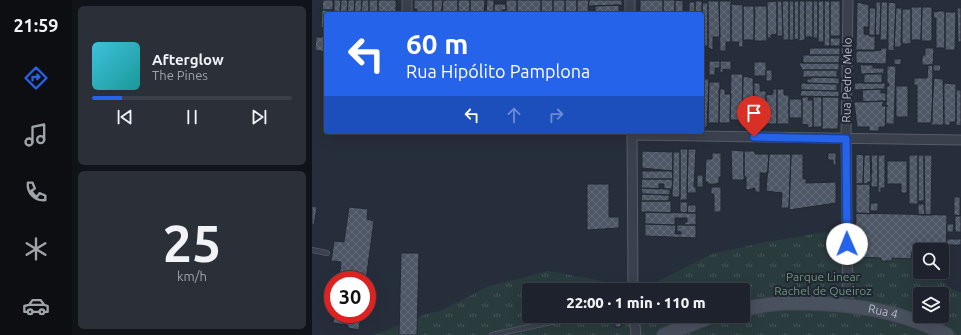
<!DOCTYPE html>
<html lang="pt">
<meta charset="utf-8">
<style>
body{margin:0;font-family:Ubuntu,sans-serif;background:#2a2f38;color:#f1f3f6;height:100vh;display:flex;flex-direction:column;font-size:15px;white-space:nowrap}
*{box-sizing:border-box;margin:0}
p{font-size:13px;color:#a0a4a9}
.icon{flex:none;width:22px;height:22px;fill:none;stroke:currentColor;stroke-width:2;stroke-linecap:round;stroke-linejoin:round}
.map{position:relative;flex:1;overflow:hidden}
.side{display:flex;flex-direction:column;gap:6px;padding:6px;background:#101318;width:240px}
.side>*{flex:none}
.banner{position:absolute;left:12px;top:12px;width:380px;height:122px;border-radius:4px;box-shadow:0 4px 16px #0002,0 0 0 1px #3b3f48;background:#2563eb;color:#fff;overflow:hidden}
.controls{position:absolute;left:601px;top:243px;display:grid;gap:8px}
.controls a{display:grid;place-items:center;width:36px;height:36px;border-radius:4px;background:#1d222c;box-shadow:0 4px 16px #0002,0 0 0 1px #3b3f48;font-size:20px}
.speed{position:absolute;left:12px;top:271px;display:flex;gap:8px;font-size:20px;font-weight:700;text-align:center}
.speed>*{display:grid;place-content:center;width:52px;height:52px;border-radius:50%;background:#1d222c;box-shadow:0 4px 16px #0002,0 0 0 1px #3b3f48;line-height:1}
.speed .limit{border:6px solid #d22;background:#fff;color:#111}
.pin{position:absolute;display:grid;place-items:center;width:34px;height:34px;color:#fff;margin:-41px -17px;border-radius:50% 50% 50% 0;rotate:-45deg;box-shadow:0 0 4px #0007}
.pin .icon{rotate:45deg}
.me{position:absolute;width:44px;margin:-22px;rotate:359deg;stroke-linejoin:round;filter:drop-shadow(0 0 3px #0008)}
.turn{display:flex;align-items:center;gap:14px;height:84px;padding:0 16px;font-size:18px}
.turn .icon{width:52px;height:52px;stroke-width:2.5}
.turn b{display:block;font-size:28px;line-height:34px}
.lanes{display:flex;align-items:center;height:38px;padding:0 16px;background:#0003;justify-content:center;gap:20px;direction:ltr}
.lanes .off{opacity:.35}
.side .widget{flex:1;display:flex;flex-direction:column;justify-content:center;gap:6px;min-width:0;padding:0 14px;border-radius:6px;background:#2a2f38}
.side .dial{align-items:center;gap:0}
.dial b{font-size:52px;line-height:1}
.song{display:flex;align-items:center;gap:12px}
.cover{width:48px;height:48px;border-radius:6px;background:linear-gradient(135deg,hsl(190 70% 55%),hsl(180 70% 35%))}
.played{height:4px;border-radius:2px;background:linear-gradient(90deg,#2563eb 15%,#3b3f48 15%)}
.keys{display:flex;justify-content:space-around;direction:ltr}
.trip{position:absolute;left:210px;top:283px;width:228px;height:40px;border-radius:4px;background:#1d222c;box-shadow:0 4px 16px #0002,0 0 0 1px #3b3f48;font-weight:800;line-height:40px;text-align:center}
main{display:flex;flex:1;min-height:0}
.menu{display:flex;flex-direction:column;width:72px;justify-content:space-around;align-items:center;background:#0c0e12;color:#a0a4a9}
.menu .icon{width:28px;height:28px}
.menu .selected{color:#2563eb}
.menu b{font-size:18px;color:#f1f3f6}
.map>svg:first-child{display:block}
.park{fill:url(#park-tufts);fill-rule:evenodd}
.building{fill:url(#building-cross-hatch);stroke:#212833}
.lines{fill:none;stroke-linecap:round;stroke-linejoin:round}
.lane-casing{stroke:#555c67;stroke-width:6}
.street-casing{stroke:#555c67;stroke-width:11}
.secondary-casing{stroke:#434a55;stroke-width:15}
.lane{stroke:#3a414c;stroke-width:4.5}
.street{stroke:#3a414c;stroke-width:9}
.secondary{stroke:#49505e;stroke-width:13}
.route-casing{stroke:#184099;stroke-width:10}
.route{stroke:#2563eb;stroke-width:7}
.labels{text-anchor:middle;stroke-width:4;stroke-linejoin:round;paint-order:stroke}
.street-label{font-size:12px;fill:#b6bcc7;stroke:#1f2631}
.park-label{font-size:12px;fill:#70957b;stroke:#1f2631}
</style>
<main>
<nav class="menu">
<b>21:59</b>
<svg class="icon selected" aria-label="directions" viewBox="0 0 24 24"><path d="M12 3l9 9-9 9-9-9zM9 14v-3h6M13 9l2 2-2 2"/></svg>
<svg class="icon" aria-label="music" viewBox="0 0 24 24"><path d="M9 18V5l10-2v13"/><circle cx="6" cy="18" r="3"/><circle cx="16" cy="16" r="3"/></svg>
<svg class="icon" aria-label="phone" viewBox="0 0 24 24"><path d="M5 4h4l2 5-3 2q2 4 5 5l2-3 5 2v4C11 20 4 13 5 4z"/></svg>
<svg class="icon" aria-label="climate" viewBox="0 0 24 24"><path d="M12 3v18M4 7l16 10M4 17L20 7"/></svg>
<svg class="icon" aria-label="car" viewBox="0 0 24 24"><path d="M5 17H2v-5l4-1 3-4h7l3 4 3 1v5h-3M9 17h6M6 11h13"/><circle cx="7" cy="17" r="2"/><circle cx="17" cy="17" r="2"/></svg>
</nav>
<section class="side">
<div class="widget">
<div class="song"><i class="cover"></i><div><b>Afterglow</b><p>The Pines</p></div></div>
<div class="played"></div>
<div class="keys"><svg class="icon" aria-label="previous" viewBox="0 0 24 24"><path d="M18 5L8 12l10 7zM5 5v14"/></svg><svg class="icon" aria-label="pause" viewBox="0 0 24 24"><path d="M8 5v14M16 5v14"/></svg><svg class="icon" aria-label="next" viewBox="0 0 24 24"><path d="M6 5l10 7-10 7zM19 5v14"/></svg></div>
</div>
<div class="widget dial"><b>25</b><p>km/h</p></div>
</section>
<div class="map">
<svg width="649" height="335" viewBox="0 0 649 335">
<defs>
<pattern id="park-tufts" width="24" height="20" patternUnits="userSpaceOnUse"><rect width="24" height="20" fill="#2a3b3d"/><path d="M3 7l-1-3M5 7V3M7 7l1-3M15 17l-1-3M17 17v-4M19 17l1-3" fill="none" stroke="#475558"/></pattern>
<pattern id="building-cross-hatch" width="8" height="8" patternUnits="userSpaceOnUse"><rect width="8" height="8" fill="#4d5665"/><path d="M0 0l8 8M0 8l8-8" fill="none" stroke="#646c7a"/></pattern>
</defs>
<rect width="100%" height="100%" fill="#272e3b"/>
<!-- park -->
<path class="park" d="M514 232 598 256 608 263V272C631 272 631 289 649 292V335H62L114 314 128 311 177 286 236 271 285 280 323 290H217V316H431V290H334L341 284 400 254 449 243ZM608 294H630V316H608Z"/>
<!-- building -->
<path class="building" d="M11 0H21V10H10Z
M22 0H29L28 14H22Z
M29 0H36L35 14H28Z
M36 0H43L42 14H35Z
M43 0H50L49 14H42Z
M50 0H57V14H49Z
M57 0H66V14H57Z
M66 0H84V14H66Z
M102 0H121V14H105V9H102Z
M121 0H131L129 14H121Z
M131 0H146V14H130Z
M146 0H158V14H146Z
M158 0H173L172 14H158Z
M175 0H182V14H174Z
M194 0H205V14H194Z
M205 0H229V14H205Z
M229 0H241V14H229Z
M241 0H253V14H241Z
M253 0H265V14H253Z
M265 0H277L276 14H265Z
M277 0H310V5L276 6Z
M328 0H351V14H328Z
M351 0H363V14H351Z
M363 0 371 1V14H363Z
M383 1H390L391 50 390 14H383Z
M396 1H407L408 37H401V50L396 48Z
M407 1H419V42H414V51H408Z
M465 1H470L471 36H465Z
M465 1V34L459 35V38H455V2Z
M470 1H477V40H471Z
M477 1H482V40H477Z
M482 1H487V39L482 40Z
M487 1H493V40L487 41Z
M493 1H501V37H493Z
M501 1H506V38H501Z
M506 1H512V42H506Z
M512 1H518V46H512Z
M518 1H528V36H518Z
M377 2H383V14H377Z
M545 2 557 5V27H552V34L563 36V50H544Z
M564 2H569L568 35H563Z
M569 2H576L575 40H568Z
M576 2 584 3 582 51 576 50Z
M390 3H396V46H391Z
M182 4H194V10H190V14H182Z
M419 4 431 5V47H426L427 42H419Z
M307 5V12H283V6Z
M431 6H442V40H431Z
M442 6H455V41H442L443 10 442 11Z
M599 7H610L609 40H599Z
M610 7H620V41H609Z
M557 8H564L563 36H557Z
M584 8H590L589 47H582Z
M645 8H649V42H646Z
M590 9H599V43L595 44H590Z
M10 10H21L20 14H14V32V28L9 27Z
M627 11H633V48H624V18H622L621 12Z
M310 12V14H278V13Z
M633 12H644L643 50H633Z
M4 37H14V52L3 50Z
M518 38H528V46H518Z
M498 48H528V55H497Z
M569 48H575L574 64 544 63V51H563L569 50Z
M613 48H622L621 65H610V58L611 55H613Z
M491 55H528L527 63H491Z
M582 59H589V65L582 64Z
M397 61H408V68H403V75H397Z
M408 61H419V70L411 69V73L408 72Z
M442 62H454V76H442Z
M487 63H527V70H490Z
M548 63 550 65H561V68H572V74H549Z
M616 65H621L620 123H605V85H602V78H615Z
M621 65H629L628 71H621Z
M575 66H584L582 124H574V106H576L574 105 575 86H577V84L575 83Z
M454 70H460V81H454Z
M491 70H525V77H487L491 76Z
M570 73V83H552V74Z
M419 74H431L430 120H418Z
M431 76 441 78 442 121 430 122Z
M499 77 527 78V84L495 83V79H499Z
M622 78 631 79 632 125H619Z
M390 79H397L395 127H390Z
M397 82H408L407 123H396Z
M442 83H448V91H454V124H442Z
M489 83 525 84V91L489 90Z
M542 83H573V89L543 90Z
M632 83 644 84V122H638V125H632Z
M584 86H596V117H584Z
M407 89H413V94H419L418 123H407Z
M461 89H465V124H454V95L461 94Z
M465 89H472V95H477V124H465Z
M569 89V93H574V101L551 102 550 90Z
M489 90 527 91V97L488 96Z
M644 90H649V126L644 125Z
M490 97H497L496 100H501V127L496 128V125L490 124Z
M501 97H510V127H501Z
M510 97H527L526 129H510Z
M477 99H490V118H477Z
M572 101 570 106H574L573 127H567V131H557V127H545L542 102Z
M368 149H376L375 200H369V202H376L375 213 368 212Z
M376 149H384L382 187H384V193H375Z
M419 150 432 151V180H420Z
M330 151 361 152V171L330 168Z
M432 151H443V154H457L456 173H448V192H443V188L436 190 434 189V177L432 176Z
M361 152H368V197H360Z
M400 153H409V177H407V183H405V184H395L396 182H393L394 159H400Z
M516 153H524V165H521V160H516Z
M457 154H479L477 208H469L470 193 454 191Z
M479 154H491V179H494V183L524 182V203L477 210Z
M544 154 552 155 551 184H544Z
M552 155H558L559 182H556V184H551Z
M559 155H566V187H559V173H560Z
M566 155H573V188H569V192H566Z
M597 155H606V204H597Z
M606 155H612V201H606Z
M612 155H620L619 215H613Z
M575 161H595V193H589V184H575Z
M330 171H361V179H330Z
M385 175H391V187H385Z
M330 179H361L360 189H352V184H347V189L329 188Z
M275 184H297V217H307V228L275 230Z
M544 184H558V214L544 213Z
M399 187H409V212H402V194H399Z
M329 188 358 189V195L330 194Z
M330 194 357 195V201H329Z
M642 197H648V216H642Z
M329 201H359V213L329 212Z
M558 203H566V211H558Z
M606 204H612L613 215H606Z
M376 205H384V213H375Z
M0 206 5 207 2 225 0 224Z
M37 207 56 209 55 219 62 221 54 280H27L29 262 19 261 22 241 32 242Z
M333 212 384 213V225H372L373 222H375V218H363V225L333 224Z
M544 213 635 215 634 253H630V250H608V252H600L599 259 580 258V261H569V258L543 257Z
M643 215 649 216V232H643Z
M333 224 364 225 363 234H369V232L365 231V225H384V238L333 236Z
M635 224H642L641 232H635Z
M635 239H649V245H634Z
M89 253H107L105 335H87Z
M22 314H49L47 330 36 328V325L21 323Z
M303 316 309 317V327H303Z"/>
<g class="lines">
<!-- lane casing -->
<g class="lane-casing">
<path id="lane" d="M0 250 15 253
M180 335 267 316"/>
</g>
<!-- street casing -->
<g class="street-casing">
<path id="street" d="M318 0V14
M95 14V0
M320 132 321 290
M320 135 649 140
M536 305 534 139 536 0
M322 316 324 335"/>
</g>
<!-- secondary casing -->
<g class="secondary-casing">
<g id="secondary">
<path id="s1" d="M431 309C445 307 460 303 474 303 528 302 587 308 635 335"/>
<path d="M352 335 400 316"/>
</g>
</g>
<!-- lane -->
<use href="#lane" class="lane"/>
<!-- street -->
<use href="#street" class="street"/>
<!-- secondary -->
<use href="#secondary" class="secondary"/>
</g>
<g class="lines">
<!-- route casing -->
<g class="route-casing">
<path id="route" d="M442 137 534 139 535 244"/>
</g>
<!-- route -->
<use href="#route" class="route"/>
</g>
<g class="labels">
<!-- street labels -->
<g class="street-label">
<text transform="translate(535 80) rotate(-89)" y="4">Rua Pedro Melo</text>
<text dy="4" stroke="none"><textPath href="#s1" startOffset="141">Rua 4</textPath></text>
</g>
<!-- park labels -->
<g class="park-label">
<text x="511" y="281">Parque Linear<tspan x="511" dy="14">Rachel de Queiroz</tspan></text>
</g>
</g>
</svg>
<div class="controls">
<a><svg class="icon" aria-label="search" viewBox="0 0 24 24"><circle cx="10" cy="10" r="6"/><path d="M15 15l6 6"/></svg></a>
<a><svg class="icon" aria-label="layers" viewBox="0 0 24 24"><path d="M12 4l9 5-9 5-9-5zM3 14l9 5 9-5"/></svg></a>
</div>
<div class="speed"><div class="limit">30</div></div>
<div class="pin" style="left:442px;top:137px;background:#d93025"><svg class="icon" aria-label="arrive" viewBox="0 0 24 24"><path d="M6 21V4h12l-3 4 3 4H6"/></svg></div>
<svg class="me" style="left:535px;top:244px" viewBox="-20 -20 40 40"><circle r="19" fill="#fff"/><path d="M0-13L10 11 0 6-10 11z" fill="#2563eb"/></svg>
<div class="trip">22:00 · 1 min · 110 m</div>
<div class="banner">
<div class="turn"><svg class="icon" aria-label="left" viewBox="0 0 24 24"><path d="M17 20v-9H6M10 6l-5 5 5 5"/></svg><div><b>60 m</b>Rua Hipólito Pamplona</div></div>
<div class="lanes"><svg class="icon" aria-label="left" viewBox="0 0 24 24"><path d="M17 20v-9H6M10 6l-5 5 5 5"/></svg><svg class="icon off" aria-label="ahead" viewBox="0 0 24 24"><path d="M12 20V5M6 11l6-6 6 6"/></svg><svg class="icon off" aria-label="right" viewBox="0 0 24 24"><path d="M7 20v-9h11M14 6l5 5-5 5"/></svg></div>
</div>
</div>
</main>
